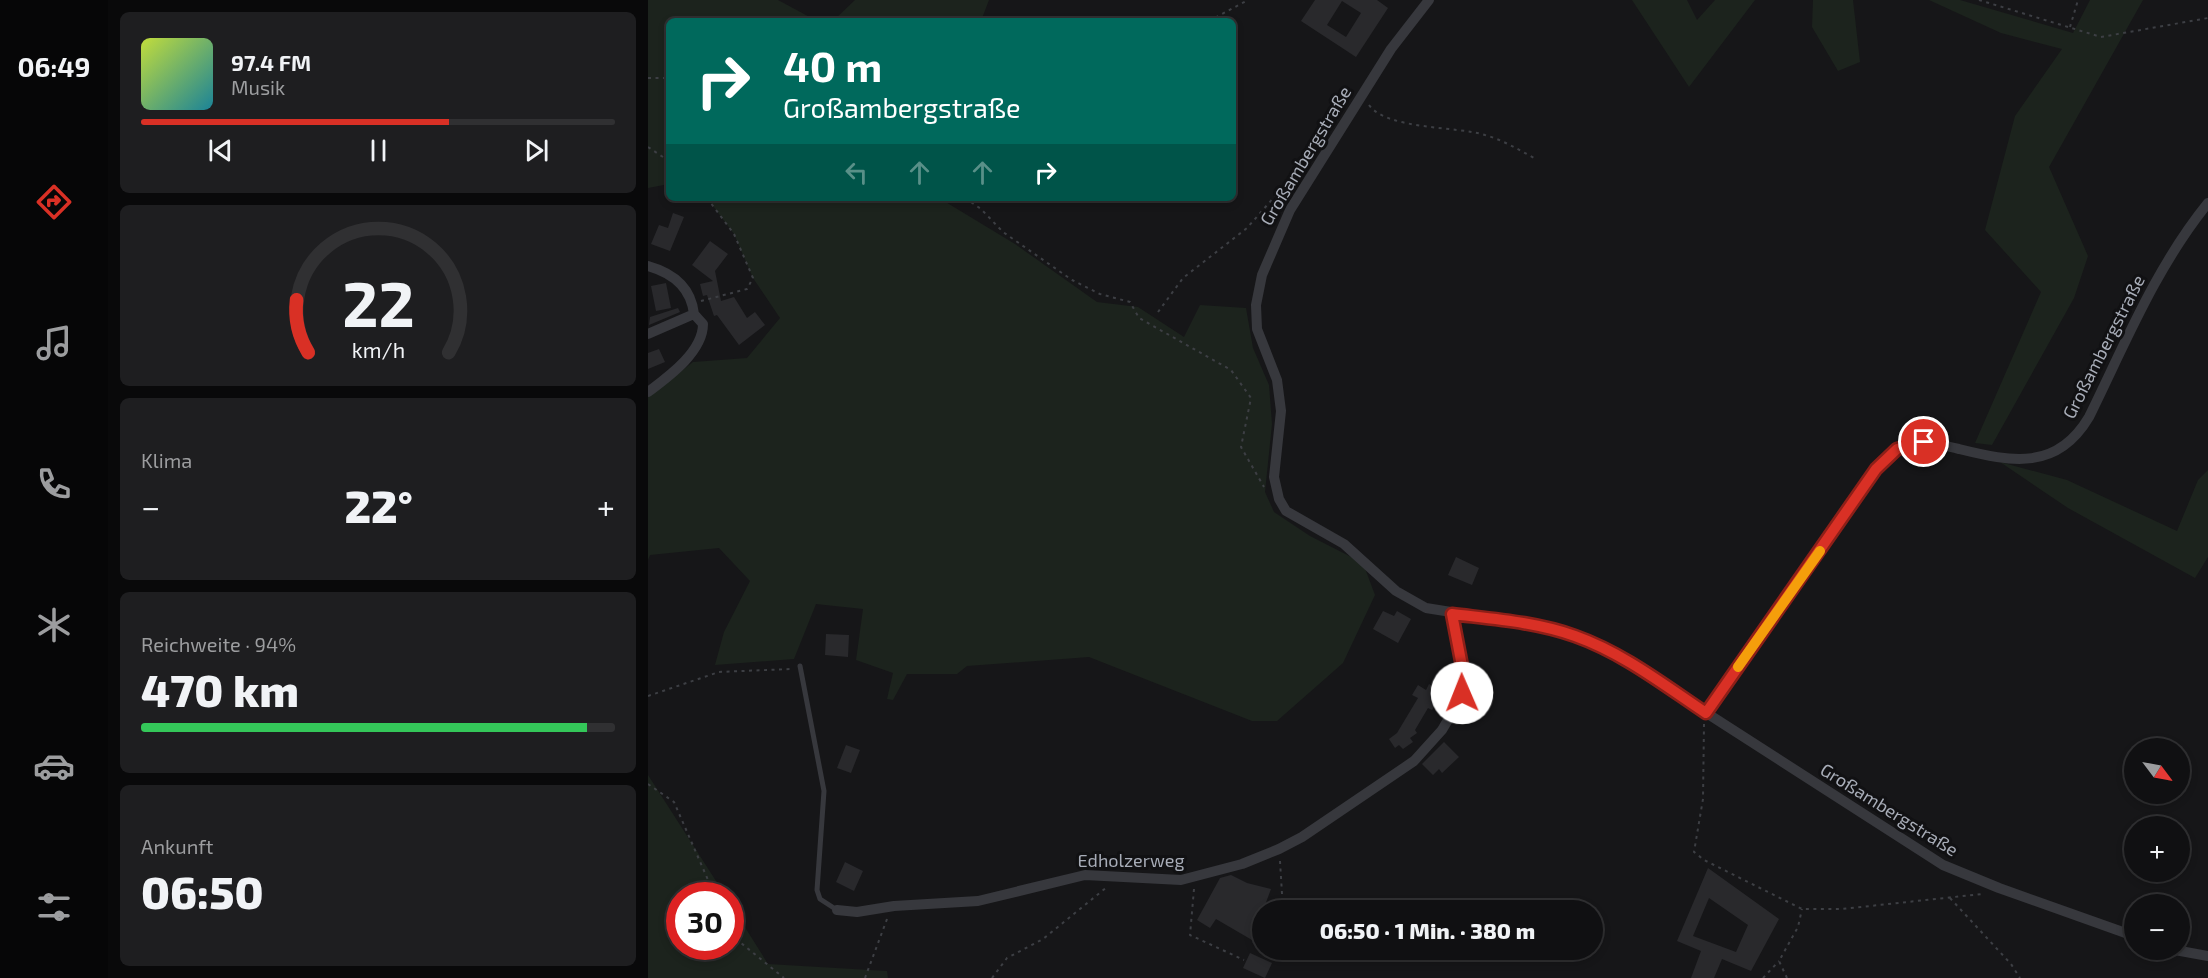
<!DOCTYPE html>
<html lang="de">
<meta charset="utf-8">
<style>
body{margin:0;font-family:"Exo 2",sans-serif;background:#1e1e20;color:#f1f3f6;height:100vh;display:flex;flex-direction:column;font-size:22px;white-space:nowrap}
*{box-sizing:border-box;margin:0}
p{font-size:20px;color:#9c9d9f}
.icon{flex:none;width:33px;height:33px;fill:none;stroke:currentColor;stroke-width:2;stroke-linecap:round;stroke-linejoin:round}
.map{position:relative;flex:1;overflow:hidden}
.sheet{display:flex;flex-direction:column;gap:12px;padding:12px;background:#09090a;width:540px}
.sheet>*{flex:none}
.guide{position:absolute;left:18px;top:18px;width:570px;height:183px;border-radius:9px;box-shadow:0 3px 9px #0003,0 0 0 2px #303032;background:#00695c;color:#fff;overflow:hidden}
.needle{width:39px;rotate:122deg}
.fabs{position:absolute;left:1476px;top:738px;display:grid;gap:12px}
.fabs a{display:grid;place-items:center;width:66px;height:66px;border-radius:50%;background:#101012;box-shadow:0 3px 9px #0003,0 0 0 2px #303032;font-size:30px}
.speed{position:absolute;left:18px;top:882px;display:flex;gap:12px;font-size:30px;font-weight:700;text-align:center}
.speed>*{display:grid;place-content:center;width:78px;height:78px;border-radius:50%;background:#101012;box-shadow:0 3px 9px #0003,0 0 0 2px #303032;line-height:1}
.speed .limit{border:9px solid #d22;background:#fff;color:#111}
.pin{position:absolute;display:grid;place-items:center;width:51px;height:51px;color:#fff;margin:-26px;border:3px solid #fff;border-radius:50%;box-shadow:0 2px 6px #0007}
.me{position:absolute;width:66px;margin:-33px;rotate:359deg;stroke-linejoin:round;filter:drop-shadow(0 0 4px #0008)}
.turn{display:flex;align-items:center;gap:21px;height:126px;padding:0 18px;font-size:27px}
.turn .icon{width:78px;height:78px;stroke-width:2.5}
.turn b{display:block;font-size:42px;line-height:51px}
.lanes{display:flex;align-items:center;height:57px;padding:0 18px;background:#0003;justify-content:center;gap:30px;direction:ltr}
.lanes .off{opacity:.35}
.big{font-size:45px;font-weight:800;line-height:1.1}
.sheet .widget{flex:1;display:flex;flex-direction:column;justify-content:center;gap:9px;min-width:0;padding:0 21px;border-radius:9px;background:#1e1e20}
.sheet .dial{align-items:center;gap:0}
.dial svg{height:156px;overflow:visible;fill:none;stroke:#303032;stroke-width:7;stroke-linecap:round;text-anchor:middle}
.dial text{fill:#f1f3f6;stroke:none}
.song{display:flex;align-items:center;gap:18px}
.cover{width:72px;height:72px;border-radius:9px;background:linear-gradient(135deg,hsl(70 70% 55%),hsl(190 70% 35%))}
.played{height:6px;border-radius:3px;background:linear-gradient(90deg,#d93025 65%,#303032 65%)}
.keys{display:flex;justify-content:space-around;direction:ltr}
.heat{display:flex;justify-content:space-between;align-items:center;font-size:33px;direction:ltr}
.charge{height:9px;border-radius:4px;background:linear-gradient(90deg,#34c759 94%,#303032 0)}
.trip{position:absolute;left:604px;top:900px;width:351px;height:60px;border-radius:30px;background:#101012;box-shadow:0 3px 9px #0003,0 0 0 2px #303032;font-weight:800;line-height:60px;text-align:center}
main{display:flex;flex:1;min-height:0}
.menu{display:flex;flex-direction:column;width:108px;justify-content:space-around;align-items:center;background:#060607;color:#9c9d9f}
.menu .icon{width:42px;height:42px}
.menu .on{color:#d93025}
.menu b{font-size:27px;color:#f1f3f6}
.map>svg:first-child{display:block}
.green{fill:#1c231d}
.building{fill:#29292c;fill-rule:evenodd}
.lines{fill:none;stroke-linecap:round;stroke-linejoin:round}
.path{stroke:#3d3f44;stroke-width:2;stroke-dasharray:3 4.5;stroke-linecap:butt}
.lane{stroke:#37383d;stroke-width:5}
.street{stroke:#37383d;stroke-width:10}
.route-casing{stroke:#8d1f18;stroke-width:15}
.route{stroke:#d93025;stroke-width:10}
.slow{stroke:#f59e0b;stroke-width:10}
.labels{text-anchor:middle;stroke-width:6;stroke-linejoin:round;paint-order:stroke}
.street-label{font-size:18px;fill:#a8adb8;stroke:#111113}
</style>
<main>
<nav class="menu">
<b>06:49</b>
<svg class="icon on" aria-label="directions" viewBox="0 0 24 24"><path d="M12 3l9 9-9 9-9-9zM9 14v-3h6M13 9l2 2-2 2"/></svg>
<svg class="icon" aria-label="music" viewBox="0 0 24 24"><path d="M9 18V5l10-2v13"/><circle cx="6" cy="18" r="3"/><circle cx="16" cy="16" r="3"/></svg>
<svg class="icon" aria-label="phone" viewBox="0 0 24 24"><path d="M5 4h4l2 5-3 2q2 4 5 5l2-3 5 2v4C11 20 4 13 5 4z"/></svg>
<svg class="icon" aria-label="climate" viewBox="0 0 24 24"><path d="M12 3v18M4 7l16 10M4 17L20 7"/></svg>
<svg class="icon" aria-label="car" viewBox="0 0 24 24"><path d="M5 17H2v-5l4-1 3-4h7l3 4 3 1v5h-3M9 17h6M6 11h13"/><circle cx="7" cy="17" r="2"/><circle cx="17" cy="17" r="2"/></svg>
<svg class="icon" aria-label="filters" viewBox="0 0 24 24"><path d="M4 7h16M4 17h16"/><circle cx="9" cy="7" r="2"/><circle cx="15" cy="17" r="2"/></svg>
</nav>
<section class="sheet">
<div class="widget">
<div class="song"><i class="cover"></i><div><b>97.4 FM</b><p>Musik</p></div></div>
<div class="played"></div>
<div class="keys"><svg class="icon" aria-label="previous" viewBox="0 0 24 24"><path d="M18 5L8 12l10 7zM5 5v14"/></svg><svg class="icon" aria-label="pause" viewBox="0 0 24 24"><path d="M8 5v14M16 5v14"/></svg><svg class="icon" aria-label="next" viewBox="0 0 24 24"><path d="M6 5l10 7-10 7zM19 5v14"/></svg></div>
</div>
<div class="widget dial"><svg viewBox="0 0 100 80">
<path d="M14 69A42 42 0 1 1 86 69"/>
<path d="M14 69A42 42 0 0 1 8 42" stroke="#d93025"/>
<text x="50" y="56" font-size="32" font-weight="700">22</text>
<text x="50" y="72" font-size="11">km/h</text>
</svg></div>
<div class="widget"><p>Klima</p>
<div class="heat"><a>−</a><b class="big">22°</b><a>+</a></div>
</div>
<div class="widget"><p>Reichweite · 94%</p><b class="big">470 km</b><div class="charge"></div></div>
<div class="widget"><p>Ankunft</p><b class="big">06:50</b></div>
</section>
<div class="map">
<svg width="1560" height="978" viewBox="0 0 1560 978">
<rect width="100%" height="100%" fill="#161618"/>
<!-- green -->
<path class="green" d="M0 0H130L169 21H21V184L0 188Z
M207 0H341L333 21H185Z
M984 0H1039L1049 20 1067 0H1107L1041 87Z
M1165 0H1205L1212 62 1190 71 1164 27Z
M1281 0H1312L1425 33 1442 0H1495L1401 167 1440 256 1426 298 1344 445 1327 443 1393 292 1337 230 1367 116 1414 49 1353 33Z
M59 198H297L296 201 367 244 449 302 490 307 536 337 552 305 598 308 605 348 621 385 624 424 617 492 626 512 662 536 715 563 727 595 695 663 629 721H604L441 657 319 666 309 674H259L245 700 239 699 245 673 208 660 215 609 168 604 146 659 67 665 76 632 102 581 71 548 2 555 0 560V397L45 362 99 358 132 318 105 278 86 234Z
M1352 462 1419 480 1529 531 1550 480 1560 470V557L1547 578 1420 508Z
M0 775 77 895 32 896V946H82L83 905 120 964 239 971 240 978H0Z"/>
<!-- building -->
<path class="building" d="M667 0H729L740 8 708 57 653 21ZM694 1 713 13 698 37 679 25Z
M25 213 36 217 22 251 3 244 11 225 20 228Z
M62 241 80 254 67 271 73 301 86 297 99 318 107 312 117 325 91 345 69 315 66 316 59 295 55 296 52 284 65 281 44 265Z
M18 283 23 308 8 311 3 286Z
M30 308 32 312 1 325 2 317Z
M11 349 17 362 0 369V353Z
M808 557 831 568 824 585 800 575Z
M735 611 746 616 749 611 763 619 750 643 725 629Z
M178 634 201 635 200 657 177 655Z
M781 684 790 689 786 696 791 699 784 710 780 708 767 730 769 733 762 738 765 742 755 749 751 745 747 748 741 739 749 733 770 698 764 695 770 685 778 690Z
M796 742 811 757 794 773 791 769 785 775 774 764Z
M198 745 212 750 203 773 189 768Z
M197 862 215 871 206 891 188 882Z
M1060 868 1131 919 1103 971 1074 959 1066 978H1043L1053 951 1029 941ZM1061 898 1100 925 1088 952 1045 936Z
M583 875 599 883 623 889 604 940 568 919 562 928 549 920 572 878Z
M602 953 624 963 617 978 595 968Z"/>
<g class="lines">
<!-- path -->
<path class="path" d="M1331 0 1453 37 1560 18
M561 21 600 0
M1422 27 1430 0
M0 78H21
M721 105C739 130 809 126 837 135 855 140 871 150 888 159
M0 147 21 161
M317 198 333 209 355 232 424 280 452 294 482 302 491 318 583 370 603 398 593 447 616 487
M53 301 99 289 105 278 86 234 59 198
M510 312 535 278 599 228 628 195 641 188
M0 696 71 672 143 669
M1056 724 1055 799 1046 852 1056 860 1154 909H1194L1334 894
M0 784 26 802 67 896
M632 861 635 910
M546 889 542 935 596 960
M1302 898 1363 964 1372 978
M611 933 615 934
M82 934 136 978
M217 978 239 919
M344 978 359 958 395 939 459 887
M1115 978 1131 961
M1139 978 1131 961 1150 927 1154 909"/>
<!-- lane -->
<path class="lane" d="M152 666 176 791 169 890 172 899 189 910"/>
<!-- street -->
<path class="street" d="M781 0 743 49 642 210 614 275 608 305 609 329 629 380 633 411 626 477 631 499 638 511 696 544 748 591 778 608 884 625 927 636 962 651 1295 865 1351 888 1486 936
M0 266C25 273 43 287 46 314
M0 334 46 314
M0 392C20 377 55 352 55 324L46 314
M1058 713 1228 469C1239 456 1251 445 1270 443 1283 441 1297 446 1311 449 1364 462 1409 471 1441 417 1477 344 1508 267 1560 203
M189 910 209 912 246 906 330 901 437 875 533 880 594 864 631 849 654 837 766 761 794 730 807 708 816 679 804 614
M1527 950 1560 956"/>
</g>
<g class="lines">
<!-- route casing -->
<g class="route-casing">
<path id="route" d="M814 693V666L804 614C845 619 888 622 927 636 975 653 1016 685 1058 713L1228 469 1249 449 1276 442"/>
</g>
<!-- route -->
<use href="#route" class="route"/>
<!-- slow -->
<path class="slow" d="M1090 667 1172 551"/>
</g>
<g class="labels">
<!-- street labels -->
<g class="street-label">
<text transform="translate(658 156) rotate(-59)" y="6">Großambergstraße</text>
<text transform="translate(1456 347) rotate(-63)" y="6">Großambergstraße</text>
<text transform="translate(1241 810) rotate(32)" y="6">Großambergstraße</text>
<text x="483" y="867">Edholzerweg</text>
</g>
</g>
</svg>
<div class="fabs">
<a><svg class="needle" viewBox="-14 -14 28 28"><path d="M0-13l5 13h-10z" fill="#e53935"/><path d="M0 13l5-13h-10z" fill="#9c9d9f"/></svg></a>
<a>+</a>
<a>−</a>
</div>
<div class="speed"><div class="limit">30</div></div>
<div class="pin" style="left:1276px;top:442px;background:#d93025"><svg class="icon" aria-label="arrive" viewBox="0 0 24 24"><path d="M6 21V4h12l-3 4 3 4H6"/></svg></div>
<svg class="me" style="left:814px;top:693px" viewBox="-20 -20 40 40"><circle r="19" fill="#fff"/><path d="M0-13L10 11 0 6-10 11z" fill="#d93025"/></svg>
<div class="trip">06:50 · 1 Min. · 380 m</div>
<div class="guide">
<div class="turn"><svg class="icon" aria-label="right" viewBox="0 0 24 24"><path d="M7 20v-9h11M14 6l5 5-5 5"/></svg><div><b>40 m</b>Großambergstraße</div></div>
<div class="lanes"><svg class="icon off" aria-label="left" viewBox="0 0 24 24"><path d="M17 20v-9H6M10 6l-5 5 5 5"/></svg><svg class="icon off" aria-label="ahead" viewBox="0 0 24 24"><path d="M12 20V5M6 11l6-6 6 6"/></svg><svg class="icon off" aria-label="ahead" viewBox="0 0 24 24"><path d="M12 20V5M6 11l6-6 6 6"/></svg><svg class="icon" aria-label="right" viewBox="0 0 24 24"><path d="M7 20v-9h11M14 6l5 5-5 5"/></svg></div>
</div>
</div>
</main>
